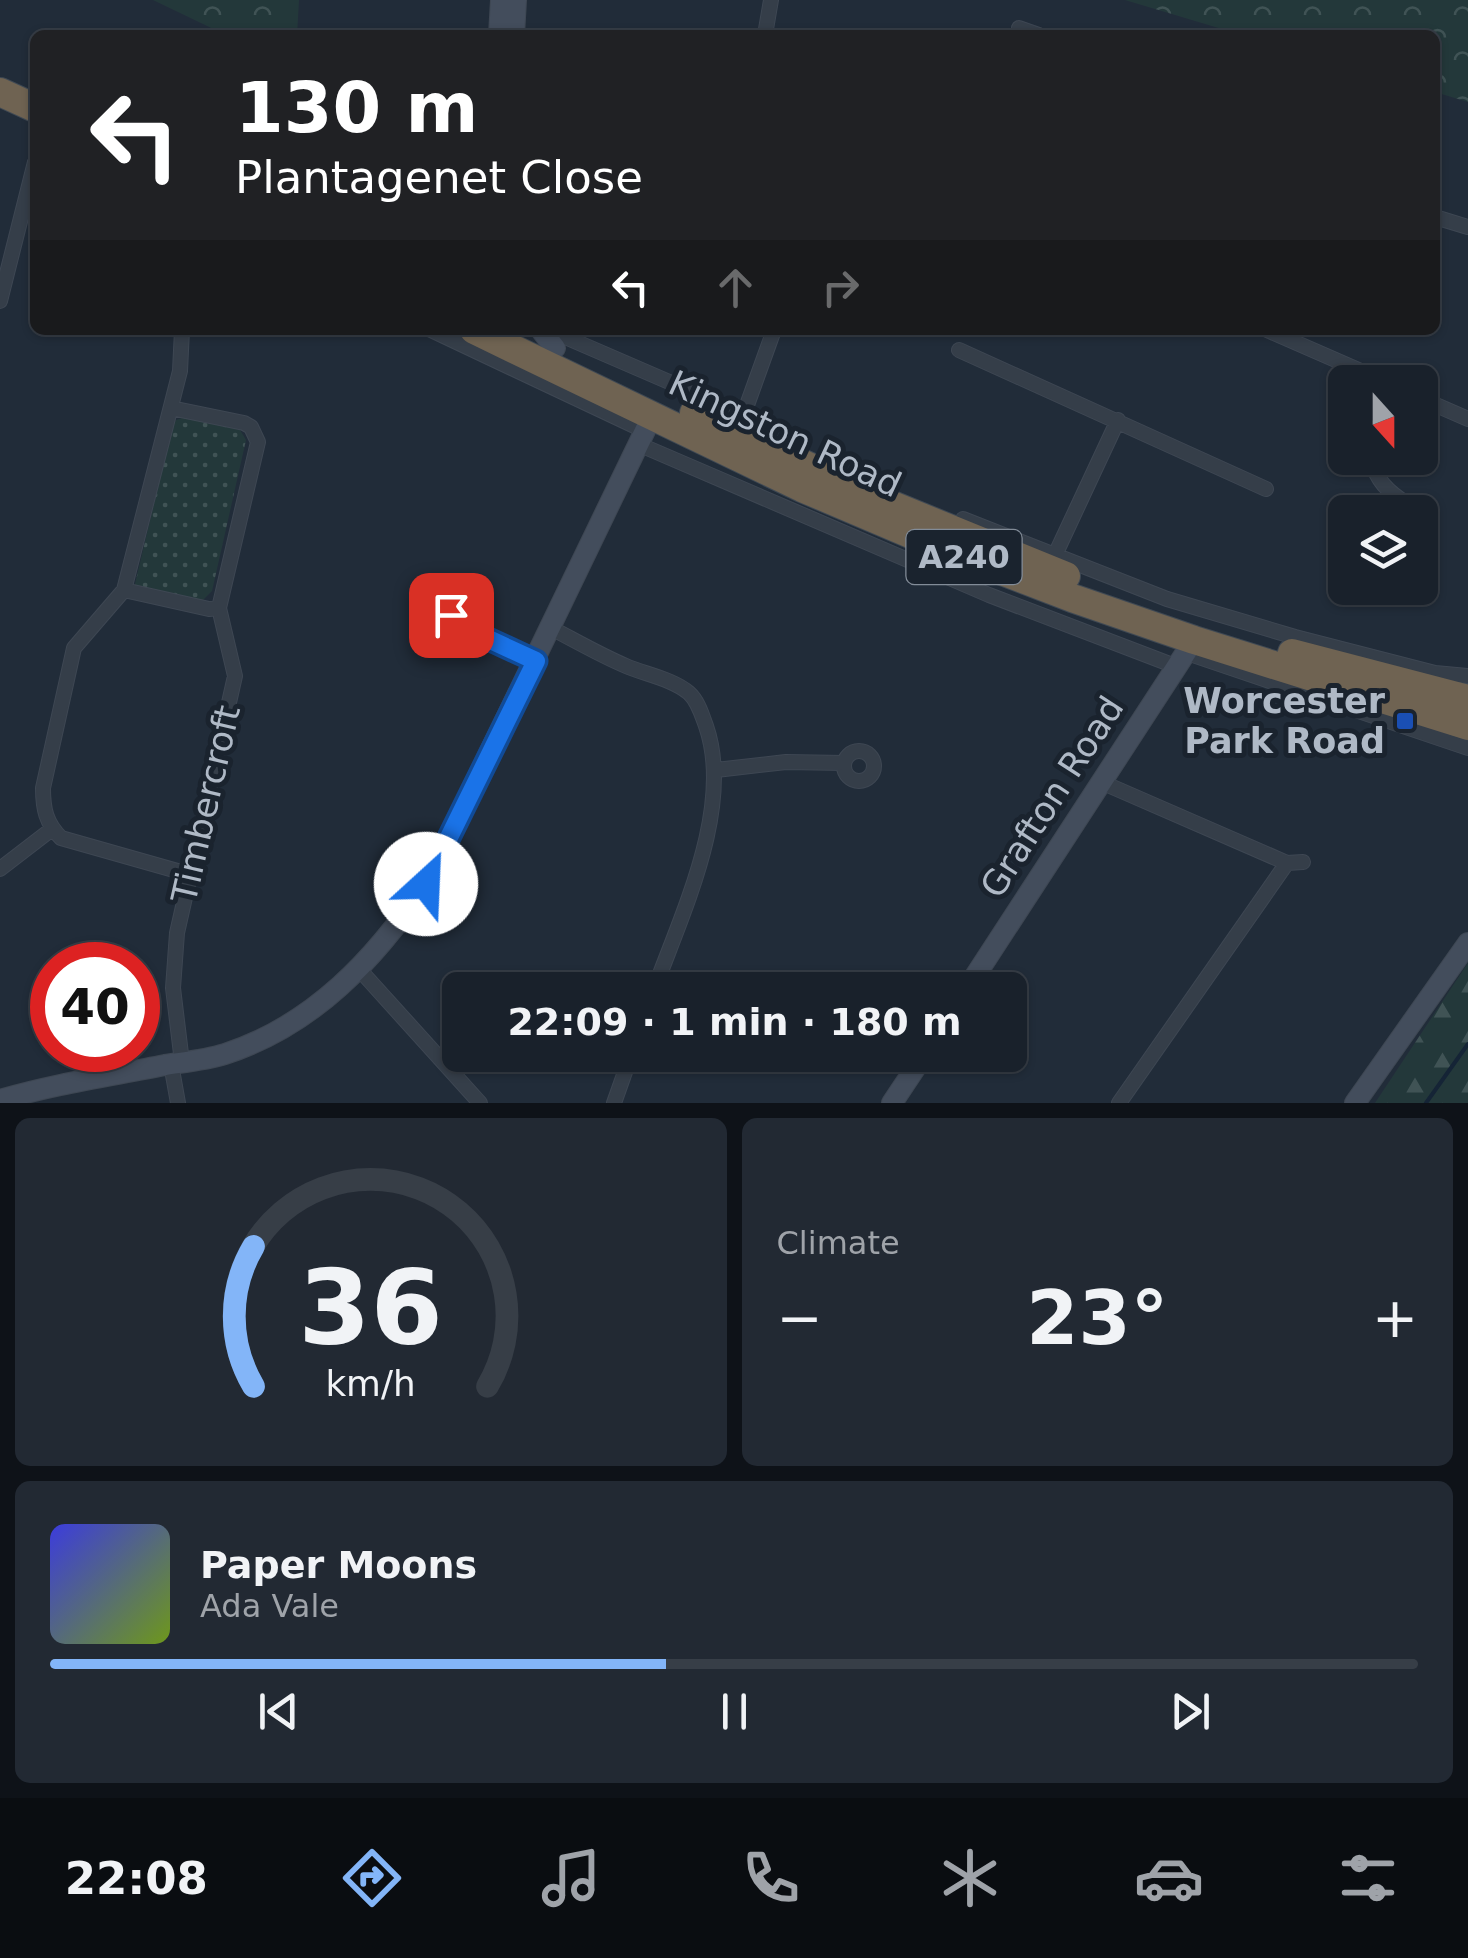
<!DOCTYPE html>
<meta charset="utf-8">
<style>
body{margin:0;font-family:"DejaVu Sans",sans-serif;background:#222933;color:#f1f3f6;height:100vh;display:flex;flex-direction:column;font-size:38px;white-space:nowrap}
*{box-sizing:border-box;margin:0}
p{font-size:32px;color:#9fa3a9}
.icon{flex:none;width:55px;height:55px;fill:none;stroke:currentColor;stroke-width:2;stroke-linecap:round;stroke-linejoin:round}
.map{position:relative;height:1103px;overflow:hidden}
.drawer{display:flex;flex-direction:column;gap:15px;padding:15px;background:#0e1218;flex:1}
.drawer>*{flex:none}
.hud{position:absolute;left:30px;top:30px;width:1410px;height:305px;border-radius:15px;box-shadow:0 2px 8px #0004,0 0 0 2px #373e47;background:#202124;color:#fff;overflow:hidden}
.needle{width:65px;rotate:159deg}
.fabs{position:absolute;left:1328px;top:365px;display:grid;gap:20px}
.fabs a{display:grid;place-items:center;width:110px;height:110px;border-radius:15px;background:#19212b;box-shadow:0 2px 8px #0004,0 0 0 2px #373e47;font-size:50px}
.speed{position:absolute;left:30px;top:942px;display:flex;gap:20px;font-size:50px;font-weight:700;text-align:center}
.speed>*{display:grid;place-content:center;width:130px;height:130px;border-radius:50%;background:#19212b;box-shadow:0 2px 8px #0004,0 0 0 2px #373e47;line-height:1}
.speed .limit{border:15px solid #d22;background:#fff;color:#111}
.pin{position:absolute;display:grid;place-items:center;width:85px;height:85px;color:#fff;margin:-42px;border-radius:20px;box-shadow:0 5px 15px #0006}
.me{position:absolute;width:110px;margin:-55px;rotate:25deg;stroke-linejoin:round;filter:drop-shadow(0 0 8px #0008)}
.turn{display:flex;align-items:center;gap:35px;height:210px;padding:0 40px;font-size:45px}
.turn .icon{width:130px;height:130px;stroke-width:2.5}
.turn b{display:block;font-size:70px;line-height:85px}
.lanes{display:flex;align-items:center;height:95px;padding:0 40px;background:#0003;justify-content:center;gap:50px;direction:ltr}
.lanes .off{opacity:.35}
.big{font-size:75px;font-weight:700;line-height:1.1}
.drawer .card{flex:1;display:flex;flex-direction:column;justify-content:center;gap:15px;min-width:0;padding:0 35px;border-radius:15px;background:#222933}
.drawer .dial{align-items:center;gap:0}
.dial svg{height:260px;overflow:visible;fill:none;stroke:#373e47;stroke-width:7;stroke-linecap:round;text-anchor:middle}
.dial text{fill:#f1f3f6;stroke:none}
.song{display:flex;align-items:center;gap:30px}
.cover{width:120px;height:120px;border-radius:15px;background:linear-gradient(135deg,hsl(240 70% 55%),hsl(80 70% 35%))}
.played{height:10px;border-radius:5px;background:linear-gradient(90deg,#83b5f8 45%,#373e47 45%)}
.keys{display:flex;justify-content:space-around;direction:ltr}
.heat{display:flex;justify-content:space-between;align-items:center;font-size:55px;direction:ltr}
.drawer .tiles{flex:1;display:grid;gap:15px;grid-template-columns:1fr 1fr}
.card:last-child{grid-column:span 2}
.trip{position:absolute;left:442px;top:972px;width:585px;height:100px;border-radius:15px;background:#19212b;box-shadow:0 2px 8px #0004,0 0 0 2px #373e47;font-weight:700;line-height:100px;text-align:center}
.dock{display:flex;height:160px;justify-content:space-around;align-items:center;background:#0a0d11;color:#9fa3a9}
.dock .icon{width:70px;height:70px}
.dock .on{color:#83b5f8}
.dock b{font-size:45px;color:#f1f3f6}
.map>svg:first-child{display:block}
.grass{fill:url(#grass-dots)}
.forest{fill:url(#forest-firs)}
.park{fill:url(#park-crowns)}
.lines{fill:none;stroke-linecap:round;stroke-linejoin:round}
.stream{stroke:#152436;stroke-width:4}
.street-casing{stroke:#3e4753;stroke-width:16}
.secondary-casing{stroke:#3e4753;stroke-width:22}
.highway-casing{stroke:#3f4954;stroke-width:30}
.street{stroke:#353e49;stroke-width:14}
.secondary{stroke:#434d5c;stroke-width:20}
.highway{stroke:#6f6352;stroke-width:28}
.route-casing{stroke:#114b97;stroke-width:25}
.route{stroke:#1a73e8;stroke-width:18}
.transit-dot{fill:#1a4fb4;stroke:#1a232e;stroke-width:4}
.labels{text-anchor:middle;stroke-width:10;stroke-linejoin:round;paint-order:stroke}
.shield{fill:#1a232e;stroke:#828c98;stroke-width:2.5}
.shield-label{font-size:32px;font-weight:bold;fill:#afb9c6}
.street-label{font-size:35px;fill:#afb9c6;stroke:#1a232e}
.poi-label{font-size:35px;font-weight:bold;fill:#afb9c6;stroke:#1a232e;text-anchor:end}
</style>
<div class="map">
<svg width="1468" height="1103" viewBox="0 0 1468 1103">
<defs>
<pattern id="grass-dots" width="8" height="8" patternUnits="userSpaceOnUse" patternTransform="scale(2.5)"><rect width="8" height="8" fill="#23383a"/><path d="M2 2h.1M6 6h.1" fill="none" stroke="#405355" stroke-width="1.8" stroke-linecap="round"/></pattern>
<pattern id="forest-firs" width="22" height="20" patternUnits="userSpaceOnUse" patternTransform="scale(2.5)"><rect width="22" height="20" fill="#23383a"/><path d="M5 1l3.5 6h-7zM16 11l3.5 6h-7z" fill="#405355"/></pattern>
<pattern id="park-crowns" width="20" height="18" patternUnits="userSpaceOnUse" patternTransform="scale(2.5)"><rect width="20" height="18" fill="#23383a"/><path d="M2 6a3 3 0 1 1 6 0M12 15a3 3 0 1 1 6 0" fill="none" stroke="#405355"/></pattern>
</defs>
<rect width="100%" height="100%" fill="#212c39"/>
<!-- grass -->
<path class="grass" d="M185 417 240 430 246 440 212 591 201 602 134 588 172 428 176 420Z"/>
<!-- forest -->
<path class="forest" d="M1468 963V1103H1375Z"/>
<!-- park -->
<path class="park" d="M153 0H299L297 35H226Z
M1125 0H1468V102L1435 92V35H1242Z"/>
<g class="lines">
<!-- stream -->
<path class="stream" d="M1426 1103 1468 1044"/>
<!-- street casing -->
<g class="street-casing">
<path id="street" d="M1019 28 1039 35
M765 35 771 0
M1435 217 1468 227
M0 301 35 162
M431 330 645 431
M549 330 690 391 765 432
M1267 330 1386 382
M959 350 1266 489
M1420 398 1468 419
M171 408 244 423 251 427 258 442 219 608
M742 419 774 330
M638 444 989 595 1175 666
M1370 458C1377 481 1387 491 1407 504
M963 519 1167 599 1295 637 1435 673 1468 676
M1055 555 1118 420
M124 590 74 648 43 788C43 809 46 823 61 838L188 874
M456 624 445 595 437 591 429 595 417 624 421 631 428 635 456 624 536 661
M551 628C576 641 600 655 626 666 644 674 673 679 689 693 698 701 702 715 706 726 734 807 682 913 654 990
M1184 652 1468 748
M844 766a15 15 0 1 1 30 0a15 15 0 1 1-30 0Z
M716 770 786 762 844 763
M1101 782 1287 863 1119 1103
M1287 863 1303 862
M0 869 52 829
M359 969 480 1103
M182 1062 173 988 177 933 235 676 219 608 209 609 124 590 180 371 182 330
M171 1064 178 1103
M614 1103 631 1055"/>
</g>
<!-- secondary casing -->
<g class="secondary-casing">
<path id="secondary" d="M499 35 501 0
M514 35 516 0
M541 330 555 348
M966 990 1194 640
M0 1100C54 1084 110 1076 165 1065 185 1062 206 1060 225 1054 314 1025 375 959 426 884L653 414
M892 1103 924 1055
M1355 1103 1468 943"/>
</g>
<!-- highway casing -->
<g class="highway-casing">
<path id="highway" d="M0 92 35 108
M474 330 802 488 955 553 1072 598 1194 640 1468 726
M694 413 892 505 1066 576
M1292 653 1468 699"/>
</g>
<!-- street -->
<use href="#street" class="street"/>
<!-- secondary -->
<use href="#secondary" class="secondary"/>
<!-- highway -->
<use href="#highway" class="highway"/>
</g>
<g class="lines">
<!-- route casing -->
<g class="route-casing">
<path id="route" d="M426 884 536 661 456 624 451 615"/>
</g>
<!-- route -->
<use href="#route" class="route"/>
</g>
<!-- markers -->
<rect class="transit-dot" x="1395" y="711" width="20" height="20" rx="5"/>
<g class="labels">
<!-- shield labels -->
<rect class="shield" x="906.5" y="530" width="115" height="54" rx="8"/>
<g class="shield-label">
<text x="964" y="568">A240</text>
</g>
<!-- street labels -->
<g class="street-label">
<text transform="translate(785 434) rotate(25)" y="12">Kingston Road</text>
<text transform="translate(1052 797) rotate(-57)" y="12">Grafton Road</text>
<text transform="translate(206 804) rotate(-77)" y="12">Timbercroft</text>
</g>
<!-- poi labels -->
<g class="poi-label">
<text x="1385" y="713">Worcester<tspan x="1385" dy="40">Park Road</tspan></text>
</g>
</g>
</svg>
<div class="fabs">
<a><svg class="needle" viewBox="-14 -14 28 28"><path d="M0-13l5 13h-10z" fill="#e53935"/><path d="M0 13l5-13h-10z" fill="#9fa3a9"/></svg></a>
<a><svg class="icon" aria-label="layers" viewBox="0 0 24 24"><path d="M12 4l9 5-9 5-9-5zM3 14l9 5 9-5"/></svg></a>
</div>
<div class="speed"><div class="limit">40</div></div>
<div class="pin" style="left:451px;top:615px;background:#d93025"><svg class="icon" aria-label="arrive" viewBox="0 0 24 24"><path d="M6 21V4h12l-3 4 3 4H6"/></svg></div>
<svg class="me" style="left:426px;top:884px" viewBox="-20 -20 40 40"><circle r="19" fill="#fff"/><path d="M0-13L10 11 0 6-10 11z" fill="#1a73e8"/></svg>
<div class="trip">22:09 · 1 min · 180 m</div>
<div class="hud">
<div class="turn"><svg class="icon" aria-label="left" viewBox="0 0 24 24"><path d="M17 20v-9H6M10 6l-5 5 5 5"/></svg><div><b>130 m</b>Plantagenet Close</div></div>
<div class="lanes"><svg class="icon" aria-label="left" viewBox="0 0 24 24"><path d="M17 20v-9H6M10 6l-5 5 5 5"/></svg><svg class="icon off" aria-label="ahead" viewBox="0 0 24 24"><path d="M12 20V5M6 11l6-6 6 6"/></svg><svg class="icon off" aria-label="right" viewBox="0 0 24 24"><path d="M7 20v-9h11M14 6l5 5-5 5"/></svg></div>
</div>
</div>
<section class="drawer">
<div class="tiles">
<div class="card dial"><svg viewBox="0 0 100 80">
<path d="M14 69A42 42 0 1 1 86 69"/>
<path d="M14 69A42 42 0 0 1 14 26" stroke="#83b5f8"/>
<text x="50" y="56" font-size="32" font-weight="700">36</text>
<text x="50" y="72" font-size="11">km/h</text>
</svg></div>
<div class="card"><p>Climate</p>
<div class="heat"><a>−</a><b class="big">23°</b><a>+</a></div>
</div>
<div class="card">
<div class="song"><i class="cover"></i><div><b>Paper Moons</b><p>Ada Vale</p></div></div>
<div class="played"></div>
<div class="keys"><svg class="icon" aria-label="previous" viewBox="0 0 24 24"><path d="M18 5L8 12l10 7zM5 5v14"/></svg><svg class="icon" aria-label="pause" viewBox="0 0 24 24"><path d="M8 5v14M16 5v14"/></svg><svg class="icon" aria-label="next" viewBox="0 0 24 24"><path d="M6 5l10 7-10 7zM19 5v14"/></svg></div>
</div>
</div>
</section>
<nav class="dock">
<b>22:08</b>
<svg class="icon on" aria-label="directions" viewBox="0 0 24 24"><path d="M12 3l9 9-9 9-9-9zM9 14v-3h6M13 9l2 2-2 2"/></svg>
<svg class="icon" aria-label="music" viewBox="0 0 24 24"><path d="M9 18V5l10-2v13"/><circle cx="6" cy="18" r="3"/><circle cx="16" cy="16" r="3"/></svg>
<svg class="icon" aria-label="phone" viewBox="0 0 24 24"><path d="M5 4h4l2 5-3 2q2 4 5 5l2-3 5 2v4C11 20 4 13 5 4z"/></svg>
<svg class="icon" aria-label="climate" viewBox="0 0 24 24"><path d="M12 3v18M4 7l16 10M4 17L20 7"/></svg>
<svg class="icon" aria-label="car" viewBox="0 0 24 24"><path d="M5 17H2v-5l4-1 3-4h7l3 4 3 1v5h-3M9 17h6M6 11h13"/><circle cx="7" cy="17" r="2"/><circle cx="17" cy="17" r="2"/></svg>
<svg class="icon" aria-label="filters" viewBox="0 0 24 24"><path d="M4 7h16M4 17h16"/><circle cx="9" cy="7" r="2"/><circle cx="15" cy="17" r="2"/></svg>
</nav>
